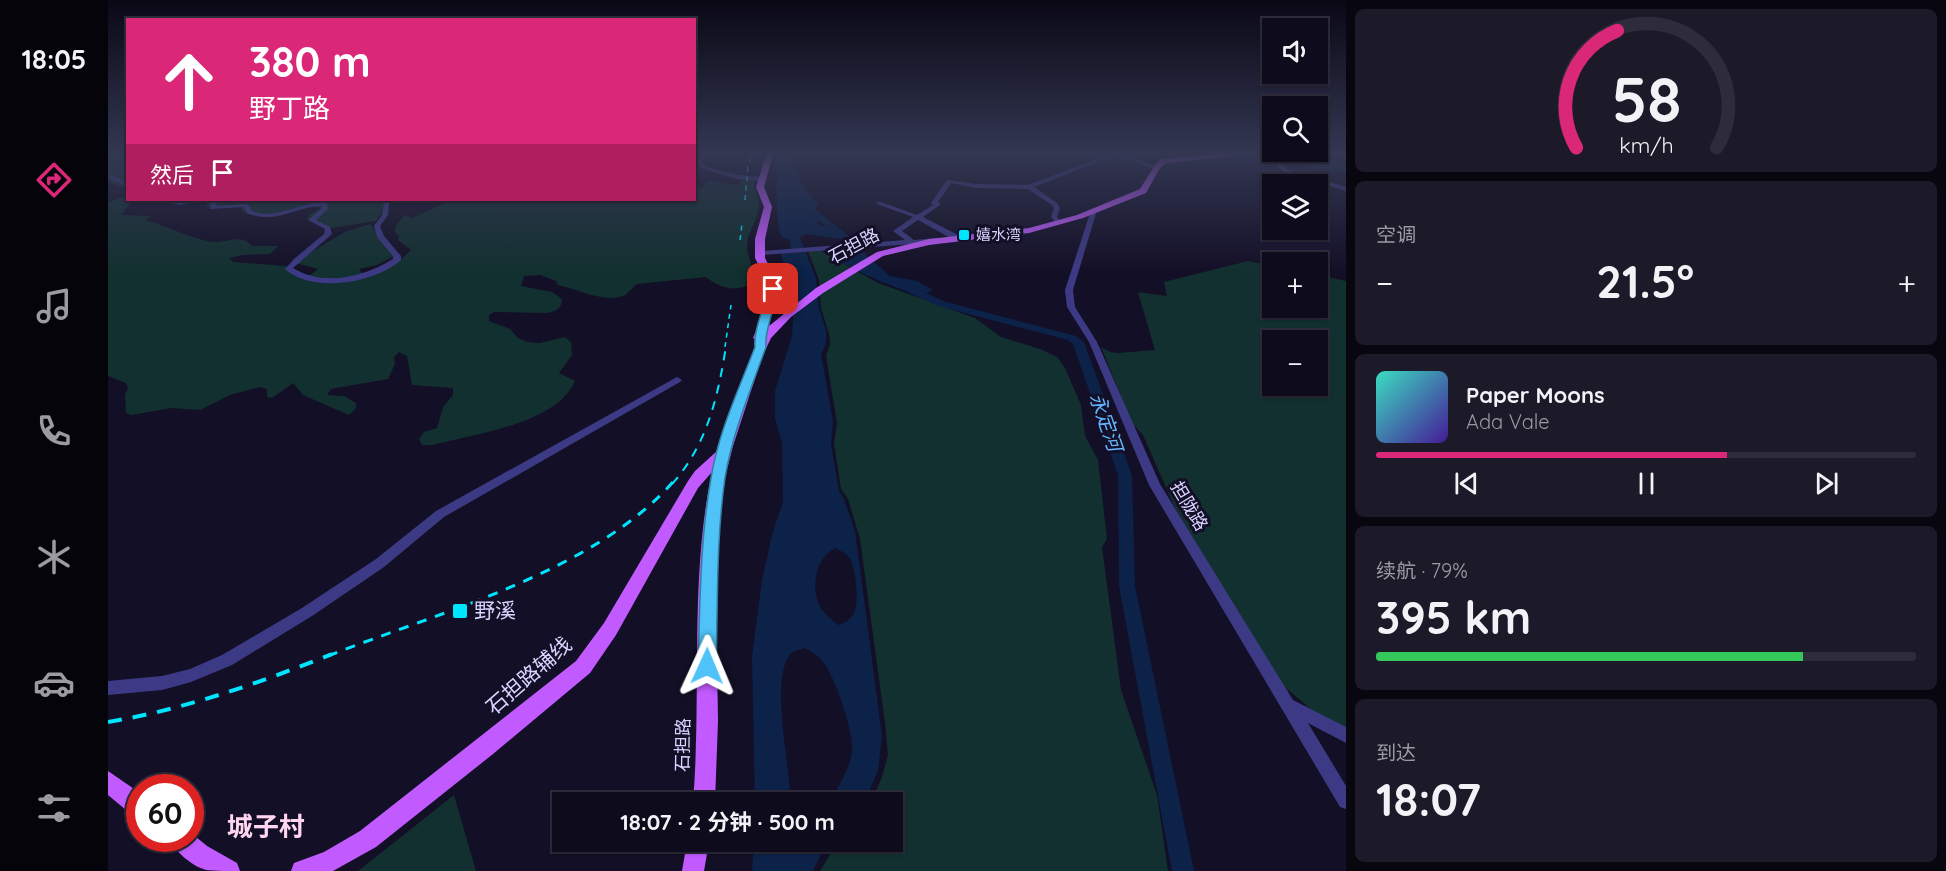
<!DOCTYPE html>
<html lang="zh">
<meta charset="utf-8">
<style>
body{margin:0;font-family:Quicksand,"Noto Sans SC",sans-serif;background:#1c1929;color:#f1f3f6;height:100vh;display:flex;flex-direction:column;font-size:22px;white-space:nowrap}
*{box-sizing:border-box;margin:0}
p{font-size:20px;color:#9b9ba3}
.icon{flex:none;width:33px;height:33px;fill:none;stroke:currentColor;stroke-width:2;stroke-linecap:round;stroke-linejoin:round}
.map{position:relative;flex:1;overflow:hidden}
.side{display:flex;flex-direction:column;gap:9px;padding:9px;background:#08060f;width:600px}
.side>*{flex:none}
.hud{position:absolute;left:18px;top:18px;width:570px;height:183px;border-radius:0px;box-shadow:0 2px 4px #0004,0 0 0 2px #2e2b3b;background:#db2777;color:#fff;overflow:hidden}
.tools{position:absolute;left:1154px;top:18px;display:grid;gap:12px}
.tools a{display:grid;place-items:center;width:66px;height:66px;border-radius:0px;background:#0e0b1c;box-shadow:0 2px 4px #0004,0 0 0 2px #2e2b3b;font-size:30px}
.speed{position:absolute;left:18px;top:774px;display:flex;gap:12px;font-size:30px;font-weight:700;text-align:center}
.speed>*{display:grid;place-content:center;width:78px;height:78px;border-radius:50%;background:#0e0b1c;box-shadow:0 2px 4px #0004,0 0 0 2px #2e2b3b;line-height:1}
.speed .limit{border:9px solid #d22;background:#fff;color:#111}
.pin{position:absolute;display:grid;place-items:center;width:51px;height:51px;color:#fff;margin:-26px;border-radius:12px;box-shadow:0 3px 9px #0006}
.me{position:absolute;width:66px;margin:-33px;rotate:1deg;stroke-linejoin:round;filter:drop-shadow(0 0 4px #0008)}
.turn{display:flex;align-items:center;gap:21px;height:126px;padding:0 24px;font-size:27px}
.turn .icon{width:78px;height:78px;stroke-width:2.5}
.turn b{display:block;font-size:42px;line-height:51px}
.then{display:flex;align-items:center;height:57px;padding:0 24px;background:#0003;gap:12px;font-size:22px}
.big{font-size:45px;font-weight:700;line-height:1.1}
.side .widget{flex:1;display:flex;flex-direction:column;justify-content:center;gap:9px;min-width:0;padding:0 21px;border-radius:9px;background:#1c1929}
.side .dial{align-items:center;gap:0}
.dial svg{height:156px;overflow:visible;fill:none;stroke:#2e2b3b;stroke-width:7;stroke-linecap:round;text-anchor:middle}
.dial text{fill:#f1f3f6;stroke:none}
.song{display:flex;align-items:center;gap:18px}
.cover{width:72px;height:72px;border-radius:9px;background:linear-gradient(135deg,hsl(170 70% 55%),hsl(260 70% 35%))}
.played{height:6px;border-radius:3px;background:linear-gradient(90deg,#db2777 65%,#2e2b3b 65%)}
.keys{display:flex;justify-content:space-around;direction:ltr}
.heat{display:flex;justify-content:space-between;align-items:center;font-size:33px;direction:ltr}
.charge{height:9px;border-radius:4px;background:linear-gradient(90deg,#34c759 79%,#2e2b3b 0)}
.trip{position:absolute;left:444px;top:792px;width:351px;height:60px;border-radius:0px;background:#0e0b1c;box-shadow:0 2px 4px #0004,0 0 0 2px #2e2b3b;font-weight:700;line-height:60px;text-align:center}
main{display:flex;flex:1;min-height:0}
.tabs{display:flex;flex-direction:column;width:108px;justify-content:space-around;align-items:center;background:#06040b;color:#9b9ba3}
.tabs .icon{width:42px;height:42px}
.tabs .selected{color:#db2777}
.tabs b{font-size:27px;color:#f1f3f6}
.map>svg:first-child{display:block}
.green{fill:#12302f;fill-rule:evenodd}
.water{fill:#0c2248;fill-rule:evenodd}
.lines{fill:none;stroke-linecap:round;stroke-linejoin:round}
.river{fill:#0c2248;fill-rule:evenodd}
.minor{fill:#3d3a85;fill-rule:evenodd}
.major{fill:#c25bff;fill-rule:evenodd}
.rail-far3{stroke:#00e5ff;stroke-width:1.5;stroke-dasharray:5 4.5;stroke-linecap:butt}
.rail-far2{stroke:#00e5ff;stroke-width:2;stroke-dasharray:9 8;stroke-linecap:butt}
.rail-far1{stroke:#00e5ff;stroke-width:3;stroke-dasharray:10 9;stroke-linecap:butt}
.rail{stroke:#00e5ff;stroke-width:4;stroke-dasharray:14 11;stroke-linecap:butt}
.route{fill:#4fc3f7;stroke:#337fa1;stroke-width:1.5}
.poi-dot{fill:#00e5ff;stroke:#130f26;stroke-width:2}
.labels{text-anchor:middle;stroke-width:6;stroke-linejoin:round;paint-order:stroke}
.far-poi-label{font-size:15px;fill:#d9d4ff;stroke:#130f26;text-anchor:start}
.street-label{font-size:18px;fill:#d9d4ff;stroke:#130f26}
.water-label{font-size:20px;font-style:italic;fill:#62b6ff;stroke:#130f26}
.near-poi-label{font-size:21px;fill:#d9d4ff;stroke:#130f26;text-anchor:start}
.near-street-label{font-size:21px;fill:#d9d4ff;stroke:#130f26}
.near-quarter-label{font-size:26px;font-weight:bold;fill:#ffd6f0;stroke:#130f26}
</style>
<main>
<nav class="tabs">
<b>18:05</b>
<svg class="icon selected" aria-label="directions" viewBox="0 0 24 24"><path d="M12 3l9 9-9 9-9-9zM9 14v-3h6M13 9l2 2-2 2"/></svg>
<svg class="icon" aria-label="music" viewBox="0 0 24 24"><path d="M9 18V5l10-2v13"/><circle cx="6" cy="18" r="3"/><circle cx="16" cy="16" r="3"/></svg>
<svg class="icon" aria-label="phone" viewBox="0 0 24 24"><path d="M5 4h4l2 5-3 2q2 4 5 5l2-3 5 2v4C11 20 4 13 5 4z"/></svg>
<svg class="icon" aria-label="climate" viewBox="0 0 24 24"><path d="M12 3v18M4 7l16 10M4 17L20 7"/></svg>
<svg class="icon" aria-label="car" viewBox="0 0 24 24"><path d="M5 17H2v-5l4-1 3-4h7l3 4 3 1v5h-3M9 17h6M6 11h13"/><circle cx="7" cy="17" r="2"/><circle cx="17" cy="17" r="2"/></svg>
<svg class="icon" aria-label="filters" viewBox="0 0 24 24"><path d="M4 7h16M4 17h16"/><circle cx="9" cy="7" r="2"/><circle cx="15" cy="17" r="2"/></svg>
</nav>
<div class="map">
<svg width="1238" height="871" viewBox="0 0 1238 871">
<rect width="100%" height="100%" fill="#130f26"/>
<!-- green -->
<path class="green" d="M0 152H19V189L0 182Z
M1238 159V171L1205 168 1192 160Z
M633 179 646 180C645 190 651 195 651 203 652 217 640 230 639 244 639 258 647 268 645 281 631 294 611 288 598 277L529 284C524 288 521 293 515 296 495 303 470 289 450 285L448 281 433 275 416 276 413 286 444 292 454 299C454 309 447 312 438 313L386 312 381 315V321L402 329 410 338 419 342 432 343 457 337 463 342 464 355 451 373 467 381C449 424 366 434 325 445H314L311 439 316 432 329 428 335 407 345 395V388L304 385 299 356 291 352 286 357 287 364 280 379 223 389 219 395 236 396 248 403V408L241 415 195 395 185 383 164 398 159 397V389L152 387 122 395 92 410 63 408 24 415 18 413 17 395 20 388 18 383 0 376V202L15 197 25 200 13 215 43 216 38 220C57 226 87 240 105 242 119 243 133 233 144 246H170L162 254 135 255 121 258 125 262 178 266 201 276 210 269 187 263 196 259 195 257 237 232 262 224 286 256 269 265 251 269 256 276 291 261 303 250 290 240 291 236 286 231 289 224 297 215 304 218 344 200H586L587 189 596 187 598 182C608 180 621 185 632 185Z
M49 200H277L274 212 268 221 217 229 199 219 202 214 212 209 210 205C187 211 159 220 135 212L132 206 101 207 98 206 101 201 96 200 63 203Z
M711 250 770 283 867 318 893 337 932 349 949 357 957 368 973 405 977 436 990 460 999 539 994 547 1013 690 1049 795 1060 871H712L730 842H784V802H763L774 777 780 755 777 723 752 539 740 499 733 489 726 443 729 423 718 356 722 344 721 334 713 308 711 280 700 251Z
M1140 261 1164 266V308H1209V275L1238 281V730L1205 711 1172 683 1067 508 1035 435 1024 423 993 347 1002 352 1010 353 1047 350 1030 292 1059 296 1056 282ZM1164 340H1209V386H1164Z
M346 795 368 871H250Z"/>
<!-- water -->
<path class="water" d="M668 152H687C680 166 699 195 711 204L708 208 710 224 740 235 731 239 698 234 692 238 708 278 711 308 718 330V344L713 354 725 421 723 444 731 491 736 499 747 531 774 736 770 771 760 794 753 802H721C730 789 742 768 744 751 746 732 726 673 713 659 709 655 702 651 697 648 691 650 685 650 681 656 662 685 683 767 682 802H647L644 656 654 580 665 531 675 502 674 443 667 419V391L684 336 686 296 672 252 683 251 682 240 674 237C667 224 671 201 667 185L670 180 667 163ZM727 548C733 551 738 553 742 559 748 569 752 605 745 615 741 621 736 623 730 625 725 620 716 614 713 608 702 589 707 558 727 548Z
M749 247 782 276 809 281 825 290 812 296C778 284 744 271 714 250Z
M646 842H719L705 871H644Z"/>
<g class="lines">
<!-- river -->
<path class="river" d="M693 203H699L735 231 759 255V259H753L729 235 693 207Z
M797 284 838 302 968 336 976 342 1024 475 1027 586 1086 871H1064L1011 586 1010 475 965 344 960 340 830 306 793 289V285Z"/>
<!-- minor -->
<path class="minor" d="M586 152C590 156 592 161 595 164 607 173 639 176 654 177L657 179 654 181 628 179 594 168C587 164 586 160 586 152Z
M1007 152H1014L1013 153 1051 168 1046 169 1008 155 926 187 949 203 952 208 949 217 953 222 952 223H948L943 217 946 208 944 205 920 189 868 188 843 183 830 202 832 203V205L815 217 852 236V240H846L810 220 794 231 806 240 829 238H832V242L653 255 649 253 653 251 797 240 785 231 805 217 769 204V202H773L809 215 825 205 823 203 839 180 868 184 920 185Z
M1199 152 1207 153 1186 157 1176 165 1180 170 1238 187V191L1176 172 1169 165 1182 155Z
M0 174 20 182V187L0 178Z
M52 200H94L72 205Z
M103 200H109L108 206 138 204 141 205 144 211C170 221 193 200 219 203L220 209 208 220 222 227 224 234 185 268C216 287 256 277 285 259V256L269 237 266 226 274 215 276 202 279 200H285L281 204 280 215 272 226 276 236 293 256V260C267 283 205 294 177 269L186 259 216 234 217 229 200 220 214 208V206C185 207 168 225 139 213L136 207 102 209Z
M986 208 989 210 965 290 967 307 989 342 1052 484 1185 700 1238 727V743L1200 723 1238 786V809L1232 807 1041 485 981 342 959 307 957 290 983 210Z
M569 377 574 380 572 382 336 517 276 567 204 616 124 665 83 682 54 690 0 695V681L54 676 82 669 114 655 194 608 268 559 328 511Z"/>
<!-- major -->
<path class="major" d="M659 152H666L656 187 664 207 657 239V258L669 282 670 289 661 326 708 288 769 252 821 239 921 228 969 215 1032 189 1047 165 1053 159 1127 152H1148L1144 154 1058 163 1052 168 1038 193 975 218 921 233 821 245 775 256 715 293 683 317 663 338 654 357 625 446 617 477 612 517 608 598 610 721 607 802H585C594 694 581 579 604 472L590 488 508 635 482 673 385 754 268 847 225 871H183L186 863 216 852 252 831 468 661 496 623 580 481 587 471 609 451 649 341 645 338 655 313 660 289 659 282 647 258V239L656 207 648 187Z
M0 771 32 793V818L24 815 0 795Z
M82 832 99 846 129 863 132 871C122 871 107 871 98 870 84 866 66 851 61 838H82Z
M579 842H601L596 871H574Z"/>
<!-- rail-far3 -->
<path class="rail-far3" d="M637 200 640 166 644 152
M632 240 634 224
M617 347 623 305"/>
<!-- rail-far2 -->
<path class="rail-far2" d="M564 484C599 445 610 397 618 346"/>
<!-- rail-far1 -->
<path class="rail-far1" d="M220 656C331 612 484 573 565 482"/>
<!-- rail -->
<path class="rail" d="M0 722C78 709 151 683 224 654"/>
</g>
<!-- sky -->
<linearGradient id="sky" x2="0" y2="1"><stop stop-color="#0a0815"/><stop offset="0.56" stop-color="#333752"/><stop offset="1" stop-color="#333752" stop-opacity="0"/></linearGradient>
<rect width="1238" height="273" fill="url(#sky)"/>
<!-- route -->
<path class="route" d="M665 286 670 289C667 307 656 332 658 347 643 389 624 434 617 478 608 540 610 604 608 666L606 672 599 675 592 672 590 666C592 603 592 540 603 478 610 433 631 389 647 347 645 332 656 307 660 289Z"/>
<!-- markers -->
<g class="poi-dot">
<rect x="850" y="229" width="12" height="12" rx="3"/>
<rect x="344" y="603" width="16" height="16" rx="3"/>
</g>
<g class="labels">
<!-- far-poi labels -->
<g class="far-poi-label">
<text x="868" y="240">嬉水湾</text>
</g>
<!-- street labels -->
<g class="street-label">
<text transform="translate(746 246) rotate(-28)" y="6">石担路</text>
<text transform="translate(1081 506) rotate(59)" y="6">担陇路</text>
<text transform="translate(575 745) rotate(-89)" y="6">石担路</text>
</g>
<!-- water labels -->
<g class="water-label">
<text transform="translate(998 422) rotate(71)" y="7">永定河</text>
</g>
<!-- near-poi labels -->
<g class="near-poi-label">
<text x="366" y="618">野溪</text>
</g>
<!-- near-street labels -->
<g class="near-street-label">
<text transform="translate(421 676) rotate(-41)" y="7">石担路辅线</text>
</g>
<!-- near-quarter labels -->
<g class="near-quarter-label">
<text x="158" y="836">城子村</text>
</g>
</g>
</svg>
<div class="tools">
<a><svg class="icon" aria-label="sound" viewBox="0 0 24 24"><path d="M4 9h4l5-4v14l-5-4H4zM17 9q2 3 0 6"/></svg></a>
<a><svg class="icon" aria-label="search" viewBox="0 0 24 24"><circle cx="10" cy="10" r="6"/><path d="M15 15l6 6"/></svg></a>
<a><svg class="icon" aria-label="layers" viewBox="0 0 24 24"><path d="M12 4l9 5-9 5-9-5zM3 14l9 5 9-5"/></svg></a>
<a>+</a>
<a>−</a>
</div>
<div class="speed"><div class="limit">60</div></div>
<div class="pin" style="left:665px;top:289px;background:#d93025"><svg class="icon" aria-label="arrive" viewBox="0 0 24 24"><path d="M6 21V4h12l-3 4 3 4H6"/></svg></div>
<svg class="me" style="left:599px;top:666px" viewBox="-20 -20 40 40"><path d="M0-17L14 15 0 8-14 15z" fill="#4fc3f7" stroke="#fff" stroke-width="4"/></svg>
<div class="trip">18:07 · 2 分钟 · 500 m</div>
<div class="hud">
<div class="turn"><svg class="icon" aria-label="ahead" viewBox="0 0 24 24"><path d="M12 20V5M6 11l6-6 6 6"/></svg><div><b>380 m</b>野丁路</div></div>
<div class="then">然后<svg class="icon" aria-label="arrive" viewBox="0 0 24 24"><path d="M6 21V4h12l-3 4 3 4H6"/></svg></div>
</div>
</div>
<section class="side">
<div class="widget dial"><svg viewBox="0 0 100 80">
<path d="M14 69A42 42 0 1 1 86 69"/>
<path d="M14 69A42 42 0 0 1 35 9" stroke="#db2777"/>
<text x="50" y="56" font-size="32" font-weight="700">58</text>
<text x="50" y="72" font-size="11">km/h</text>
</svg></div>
<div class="widget"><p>空调</p>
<div class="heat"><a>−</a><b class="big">21.5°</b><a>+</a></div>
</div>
<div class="widget">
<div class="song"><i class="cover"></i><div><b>Paper Moons</b><p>Ada Vale</p></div></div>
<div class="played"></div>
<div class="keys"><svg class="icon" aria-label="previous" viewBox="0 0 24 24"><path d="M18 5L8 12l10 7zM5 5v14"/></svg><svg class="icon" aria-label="pause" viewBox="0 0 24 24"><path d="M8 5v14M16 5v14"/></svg><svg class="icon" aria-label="next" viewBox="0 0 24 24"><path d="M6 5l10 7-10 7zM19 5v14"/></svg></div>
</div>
<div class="widget"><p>续航 · 79%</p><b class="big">395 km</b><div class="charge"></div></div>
<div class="widget"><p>到达</p><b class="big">18:07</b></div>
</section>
</main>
